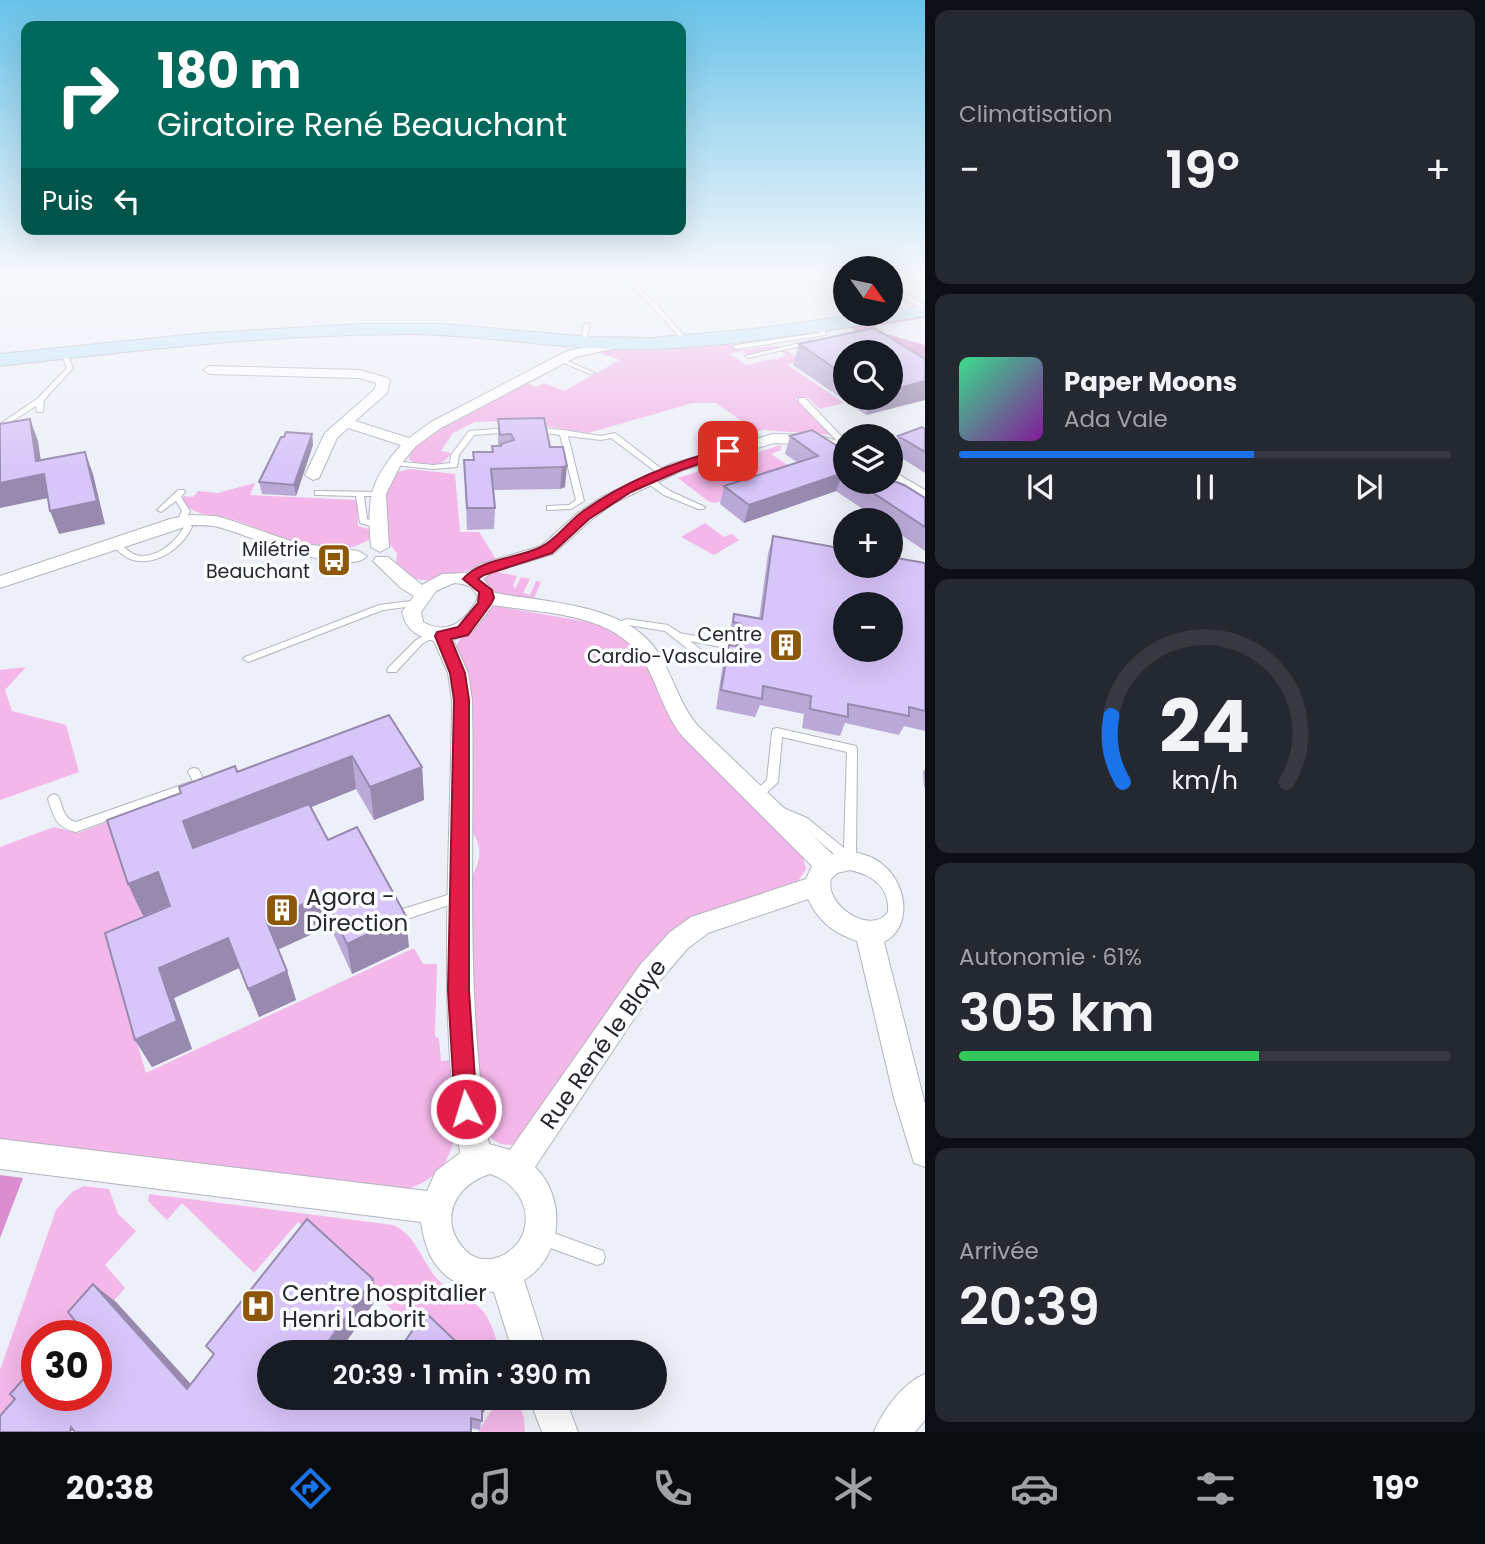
<!DOCTYPE html>
<html lang="fr">
<meta charset="utf-8">
<style>
body{margin:0;font-family:Poppins,sans-serif;background:#242831;color:#f1f3f6;height:100vh;display:flex;flex-direction:column;font-size:26px;white-space:nowrap}
*{box-sizing:border-box;margin:0}
p{font-size:23px;color:#9ea1a6}
.icon{flex:none;width:38px;height:38px;fill:none;stroke:currentColor;stroke-width:2;stroke-linecap:round;stroke-linejoin:round}
.map{position:relative;flex:1;overflow:hidden}
.panel{display:flex;flex-direction:column;gap:10px;padding:10px;background:#0d0f14;width:560px}
.panel>*{flex:none}
.guide{position:absolute;left:21px;top:21px;width:665px;height:214px;border-radius:14px;box-shadow:0 7px 28px #0002;background:#00695c;color:#fff;overflow:hidden}
.needle{width:46px;rotate:123deg}
.buttons{position:absolute;left:833px;top:256px;display:grid;gap:14px}
.buttons a{display:grid;place-items:center;width:70px;height:70px;border-radius:50%;background:#171b24;box-shadow:0 7px 28px #0002;font-size:35px}
.speed{position:absolute;left:21px;top:1320px;display:flex;gap:14px;font-size:35px;font-weight:700;text-align:center}
.speed>*{display:grid;place-content:center;width:91px;height:91px;border-radius:50%;background:#171b24;box-shadow:0 7px 28px #0002;line-height:1}
.speed .limit{border:10px solid #d22;background:#fff;color:#111}
.pin{position:absolute;display:grid;place-items:center;width:60px;height:60px;color:#fff;margin:-30px;border-radius:14px;box-shadow:0 4px 10px #0006}
.me{position:absolute;width:77px;margin:-38px;rotate:355deg;stroke-linejoin:round;filter:drop-shadow(0 0 5px #0008)}
.turn{display:flex;align-items:center;gap:24px;height:147px;padding:0 21px;font-size:32px}
.turn .icon{width:91px;height:91px;stroke-width:2.5}
.turn b{display:block;font-size:49px;line-height:60px}
.then{display:flex;align-items:center;height:66px;padding:0 21px;background:#0003;gap:14px;font-size:26px}
.big{font-size:52px;font-weight:600;line-height:1.1}
.panel .tile{flex:1;display:flex;flex-direction:column;justify-content:center;gap:10px;min-width:0;padding:0 24px;border-radius:14px;background:#242831}
.panel .dial{align-items:center;gap:0}
.dial svg{height:182px;overflow:visible;fill:none;stroke:#363941;stroke-width:7;stroke-linecap:round;text-anchor:middle}
.dial text{fill:#f1f3f6;stroke:none}
.song{display:flex;align-items:center;gap:21px}
.cover{width:84px;height:84px;border-radius:10px;background:linear-gradient(135deg,hsl(150 70% 55%),hsl(290 70% 35%))}
.played{height:7px;border-radius:4px;background:linear-gradient(90deg,#1a73e8 60%,#363941 60%)}
.keys{display:flex;justify-content:space-around;direction:ltr}
.heat{display:flex;justify-content:space-between;align-items:center;font-size:38px;direction:ltr}
.charge{height:10px;border-radius:5px;background:linear-gradient(90deg,#34c759 61%,#363941 0)}
.trip{position:absolute;left:257px;top:1340px;width:410px;height:70px;border-radius:35px;background:#171b24;box-shadow:0 7px 28px #0002;font-weight:600;line-height:70px;text-align:center}
.tabs{display:flex;height:112px;justify-content:space-around;align-items:center;background:#090b0e;color:#9ea1a6}
.tabs .icon{width:49px;height:49px}
.tabs .selected{color:#1a73e8}
.tabs b{font-size:32px;color:#f1f3f6}
main{display:flex;flex:1;min-height:0}
.map>svg:first-child{display:block}
.green{fill:#f3b7e9}
.forest{fill:#da8ece}
.lines{fill:none;stroke-linecap:round;stroke-linejoin:round}
.lane-casing{stroke:#b2b5bd;stroke-width:2}
.street-casing{stroke:#b2b5bd;stroke-width:2}
.secondary-casing{stroke:#b2b5bd;stroke-width:2}
.lane{fill:#fff;fill-rule:evenodd}
.street{fill:#fff;fill-rule:evenodd}
.secondary{fill:#bfe4f8;fill-rule:evenodd}
.wall{fill:#baa9d6;fill-rule:evenodd}
.shaded-wall{fill:#978aae}
.building{fill:#d8c5f9;stroke:#978aae;stroke-width:2;fill-rule:evenodd}
.route{fill:#e11d48;stroke:#92132f;stroke-width:2}
.labels{text-anchor:middle;stroke-width:7;stroke-linejoin:round;paint-order:stroke}
.poi-label{font-size:19px;fill:#26272a;stroke:#fdfeff;text-anchor:end}
.near-poi-label{font-size:23px;fill:#26272a;stroke:#fdfeff;text-anchor:start}
.near-street-label{font-size:23px;fill:#26272a;stroke:#fdfeff}
</style>
<main>
<div class="map">
<svg width="925" height="1432" viewBox="0 0 925 1432">
<rect width="100%" height="100%" fill="#edf0f8"/>
<!-- green -->
<path class="green" d="M792 334 732 343 740 350 771 346 781 347 748 355 742 351 730 354 746 365 787 356 781 351 786 350 801 361 788 365 844 403 820 409 807 397 796 399 834 435 763 430 747 435 742 432 747 425 716 403H693L588 433 545 426 543 420 475 422 453 433 441 451 451 453C443 468 421 469 409 459 413 434 502 396 526 383L536 387 544 383 564 391 620 360 591 350Z
M781 445V450L771 454 801 474 715 503 708 501 678 478Z
M410 469 455 474 460 532H479L496 559C476 566 435 587 414 578 408 575 402 569 396 564L397 553 388 542 386 490 397 472Z
M255 483 250 495 357 500 358 526 372 530 371 538C330 567 277 534 235 520 214 513 196 519 181 500L184 496 193 497 198 491 218 493Z
M705 523 724 537 732 534 739 540 714 555 681 537Z
M493 571 517 576 513 585 515 589 521 577 530 579 523 593 530 595 536 581 541 582 533 601 497 596 484 582 483 578Z
M495 606 594 623 625 638 647 665 659 696 681 732 802 854 806 869 797 883 687 921 521 1142C509 1147 497 1146 488 1134 464 1106 470 924 470 879 482 860 483 846 470 829L456 647 461 636 472 630 490 608Z
M26 667 5 690 12 711 66 725 79 772 0 800V670Z
M181 795 116 839 153 949 114 965 146 1073 414 948 423 964H437L435 1036 439 1039 441 1061 450 1060C456 1110 470 1169 407 1189L0 1140V847L54 827 78 833Z
M84 1186 109 1189 118 1214 136 1231 105 1265 125 1288 90 1328 96 1335H37V1395L0 1432V1370L56 1210 72 1192Z
M149 1194 393 1225C418 1236 422 1264 440 1282 452 1294 470 1297 481 1309 492 1320 495 1338 501 1353H454L421 1337 298 1222 254 1273 182 1203 167 1220 148 1201Z
M499 1398H517L524 1418 525 1432H478Z"/>
<!-- forest -->
<path class="forest" d="M925 314V318L874 326 886 334 925 345V373L845 324Z
M0 1175 23 1178 0 1238Z"/>
<g class="lines">
<!-- lane casing -->
<g class="lane-casing">
<path id="lane" d="M619 274H625L654 302H660V304L657 305 688 340V342H684L651 305Z
M891 290 904 293 925 305V310L898 295 913 312 908 313 891 295Z
M821 322 824 324 826 335 736 349 733 347 736 345 820 333 818 324Z
M587 323 590 325 585 342 580 343 584 325Z
M812 340 814 341V343L748 358 745 356Z
M64 351 67 353 73 368 44 400 43 412H37L36 406 0 429V424L37 399 67 368 61 353Z
M559 359H563L595 373 590 374 559 361Z
M799 398H805L845 440V446H842L799 402Z
M529 427 563 430 601 436 615 433 667 473 663 475H660L611 438 601 440 568 436 584 501 571 509 547 510V506L569 505 576 500 560 435 532 431H529Z
M509 428H512V432L474 435 459 455 457 467 433 469 394 465 390 463 394 461 433 465 450 463 451 455 469 431Z
M644 477H650L670 491 705 507 704 509H698L664 495 644 481Z
M178 490H184L185 492 181 497 190 511 186 519 192 527C182 548 155 568 130 559 123 556 117 550 112 545V541C122 541 126 552 136 555 155 560 176 542 184 527L181 521 182 519 179 517 182 511 176 501 161 512 157 510Z
M315 491 381 492V496H364L367 519 382 525 378 528 360 523 356 496 318 495H315Z
M418 600 423 603 421 605 383 610 251 661 248 662 243 659 245 657 379 605Z
M627 619 668 625 680 633 734 644 736 646 734 659 729 662 694 654 665 631 628 625 617 629 612 626 614 624ZM690 641 726 648 725 655 700 649Z
M433 631 438 634 436 636 422 644 396 672H388L387 670 388 668 416 640Z
M777 728 856 746 857 749 856 860 854 864 850 865 846 864 799 824 775 814 773 811 775 808 779 806 807 818 844 848 847 752 782 737 778 782 759 800 755 802 751 800 749 797 767 780 772 732 773 729Z
M194 768 198 769 200 772 210 792 208 795H200L197 788 76 832C55 827 54 817 48 799L50 796 54 794 58 796C63 806 63 819 76 822L193 781 188 772 190 769Z
M460 891 464 892 466 896 464 900 401 921 397 919 395 915 397 911Z
M540 1228 603 1251 605 1257 603 1263 597 1265 534 1242 532 1236 534 1230Z"/>
</g>
<!-- street casing -->
<g class="street-casing">
<path id="street" d="M616 340 622 344 621 347 576 357 441 428 416 446 401 464 386 494 389 547 380 552 371 547C367 499 369 482 401 445L348 428 337 438 319 478 313 480 305 475 325 433 375 389 376 383 359 378 210 374 203 370 210 366 360 370 388 378 390 381 387 393 355 421 409 438 431 422 567 351Z
M773 434 817 435 845 443V451L817 445 774 443 683 470 614 503 591 520 553 554 493 572 483 579 495 593C544 602 627 604 657 651 673 675 679 704 698 726L832 854C898 839 925 921 884 942L925 1104V1167L914 1163 894 1098 857 941C834 933 819 922 808 899L708 933 687 949 658 983 535 1167C567 1198 563 1257 524 1280L547 1353H513L494 1292C449 1289 427 1267 421 1222L0 1169V1139L427 1191 436 1171 460 1153C437 1002 451 852 452 700L448 673 434 641C416 635 407 631 402 612L414 596 401 588 373 561 376 557H388L422 585 442 574 466 573 481 564 541 546 579 512 602 497 671 464ZM454 583C466 584 474 586 478 598 466 621 448 636 423 622L421 612 436 591ZM493 605C540 613 611 612 641 657 658 682 663 713 683 737L812 866 806 879 691 917 669 933 640 965 510 1150 489 1144C464 997 475 848 472 700L468 673 453 640 473 631ZM850 870C872 875 890 887 888 912 871 936 824 905 831 879L837 873ZM490 1174C515 1182 533 1207 523 1234 514 1256 483 1269 465 1250 437 1220 455 1185 490 1174Z
M891 470 925 490V502L890 481Z
M191 515 216 516 233 521 296 543 358 551 367 556C347 579 244 533 218 527 209 525 200 525 191 525L0 588V576L170 519Z
M925 1374V1420L915 1432H874C883 1410 903 1383 925 1374Z
M529 1398H565L578 1432H542Z"/>
</g>
<!-- secondary casing -->
<g class="secondary-casing">
<path id="secondary" d="M925 306V316C834 328 743 346 651 349 571 352 492 335 413 334 275 334 137 350 0 366V354L206 333 361 324H443L591 337 651 338 754 329 869 313H891V310Z"/>
</g>
<!-- lane -->
<use href="#lane" class="lane"/>
<!-- street -->
<use href="#street" class="street"/>
<!-- secondary -->
<use href="#secondary" class="secondary"/>
</g>
<!-- wall -->
<path class="wall" d="M799 344 925 359V400L866 415 793 365ZM845 352 891 397H845Z
M498 419 550 447H563L565 487 560 489 493 490 495 508 494 529 467 530 464 460H473V452H492V446H498Z
M925 429V473L892 452 898 436Z
M312 434 313 445 296 496 262 494 259 482Z
M790 436 845 451V481H891L925 498V551L891 528V520H879L836 491 744 523 720 504 724 486 798 463 785 454Z
M773 536 925 563V731L904 726 899 735 845 723 840 736 802 728 804 714 760 705 755 717 716 709 723 663 729 645 736 646 737 645 736 642 727 640 734 614 759 619 768 554Z
M389 715 422 767 424 800 374 820 356 789 311 807 328 840 409 947 352 974 330 926 278 949 287 971 296 1000 259 1017 239 968 174 998 192 1049 152 1067 135 1040 170 906 143 916 128 884 181 793Z
M925 769V787H924L923 772Z
M378 1297 338 1353H270L364 1403 367 1398H491L482 1415 480 1430 471 1428 0 1432 116 1302 191 1384 214 1354Z"/>
<!-- shaded-wall -->
<path class="shaded-wall" d="M925 381V400L866 415 872 397H891V390Z
M30 419 38 441 43 475 44 474 53 497 0 508V483L36 461Z
M312 434 313 445 296 496 294 485Z
M85 452 93 474 105 524 59 534 50 511Z
M567 466 565 487 560 489 562 467Z
M843 473 836 491 744 523 749 505Z
M352 756 356 789 195 854 183 821Z
M422 767 424 800 374 820 370 787Z
M158 872 172 904 143 916 128 884Z
M324 895 330 926 275 951 266 920Z
M406 916 409 947 352 974 347 944Z
M228 938 239 968 174 998 192 1049 152 1067 135 1040 159 968Z
M287 971 296 1000 259 1017 248 989Z
M373 1279 378 1297 338 1353H320Z
M93 1284 116 1302 205 1400 187 1389Z
M487 1398H491L481 1417 482 1406Z"/>
<!-- building -->
<path class="building" d="M874 328 925 359V381L891 390V352H845V375L799 344Z
M544 418 550 447H563L567 466 562 467 491 469 495 508H467L464 460H474L473 452H493L492 446H501V444L514 440 511 434 500 435 498 419Z
M30 419 36 461 85 452 97 501 50 511 44 474 0 483V424Z
M922 427 925 429V452L898 436Z
M812 430 845 451V475L843 473 749 505 724 486 818 456 790 436Z
M286 432 312 434 294 485 259 482 281 437H284Z
M891 480 904 485 925 498V527L855 481H891Z
M773 536 845 549V565H891V557L925 563V711L909 707V716L848 704V717L810 709 811 696 763 686 762 699 721 690 729 645 736 646 742 641 744 628 741 624 733 622 734 614 762 619ZM845 604H891V649H845Z
M389 715 422 767 370 787 352 756 183 821 193 848 309 804 328 840 357 827 406 916 347 944 324 895 266 920 287 971 248 989 228 938 159 968 177 1021 135 1040 105 933 170 906 158 872 128 884 107 820 181 793 179 787 235 766 237 772Z
M307 1219 373 1279 320 1353H270V1398H359L364 1403 367 1398H487L482 1406V1421L471 1418V1432H75L71 1427 70 1432H0V1416L15 1399 10 1394 37 1364V1395H96V1335H62L75 1321 68 1312 93 1284 187 1389 214 1354 206 1346Z
M425 1312 468 1353H397Z"/>
<!-- sky -->
<linearGradient id="sky" x2="0" y2="1"><stop stop-color="#67c2e8"/><stop offset="0.58" stop-color="#f7f8fc"/><stop offset="1" stop-color="#f7f8fc" stop-opacity="0"/></linearGradient>
<rect width="925" height="474" fill="url(#sky)"/>
<!-- route -->
<path class="route" d="M728 448 732 449V453L681 470 631 492 589 519 552 553 484 575 478 579 492 590 494 598 491 604 468 635 451 639 465 673 469 700V990L477 1109 474 1117 466 1120 458 1117 455 1109 448 990 454 700 450 673 435 636 437 632 458 627 478 603 479 592 463 579C481 558 517 559 541 547 556 540 568 522 582 512 625 481 676 461 728 448Z"/>
<!-- icons -->
<defs>
<g id="bus-square" transform="scale(1.75)"><rect x="-9" y="-9" width="18" height="18" rx="4" fill="#8d570a" stroke="#fdfeff"/><path d="M-5-6H5V4H4V6H2V4H-2V6H-4V4H-5ZM-3.5-4V0h7V-4ZM-3.5 1.2v1.5H-2V1.2ZM2 1.2v1.5H3.5V1.2Z" fill="#fff"/></g>
<g id="building-square" transform="scale(1.75)"><rect x="-9" y="-9" width="18" height="18" rx="4" fill="#8d570a" stroke="#fdfeff"/><path d="M-4-6H4V6H1V3H-1V6H-4ZM-2.5-4.3h1.7v1.8h-1.7ZM.8-4.3h1.7v1.8H.8ZM-2.5-1h1.7V.8h-1.7ZM.8-1h1.7V.8H.8Z" fill="#fff"/></g>
<g id="hospital-square" transform="scale(1.75)"><rect x="-9" y="-9" width="18" height="18" rx="4" fill="#8d570a" stroke="#fdfeff"/><path d="M-5-5h3v3.5h4V-5h3V5h-3V1.5h-4V5h-3Z" fill="#fff"/></g>
</defs>
<g fill-rule="evenodd">
<use href="#bus-square" x="334" y="560"/>
<use href="#building-square" x="786" y="645"/>
<use href="#building-square" x="282" y="910"/>
<use href="#hospital-square" x="258" y="1306"/>
</g>
<g class="labels">
<!-- poi labels -->
<g class="poi-label">
<text x="310" y="556">Milétrie<tspan x="310" dy="22">Beauchant</tspan></text>
<text x="762" y="641">Centre<tspan x="762" dy="22">Cardio-Vasculaire</tspan></text>
</g>
<!-- near-poi labels -->
<g class="near-poi-label">
<text x="306" y="905">Agora -<tspan x="306" dy="26">Direction</tspan></text>
<text x="282" y="1301">Centre hospitalier<tspan x="282" dy="26">Henri Laborit</tspan></text>
</g>
<!-- near-street labels -->
<g class="near-street-label">
<text transform="translate(603 1044) rotate(-55)" y="8">Rue René le Blaye</text>
</g>
</g>
</svg>
<div class="buttons">
<a><svg class="needle" viewBox="-14 -14 28 28"><path d="M0-13l5 13h-10z" fill="#e53935"/><path d="M0 13l5-13h-10z" fill="#9ea1a6"/></svg></a>
<a><svg class="icon" aria-label="search" viewBox="0 0 24 24"><circle cx="10" cy="10" r="6"/><path d="M15 15l6 6"/></svg></a>
<a><svg class="icon" aria-label="layers" viewBox="0 0 24 24"><path d="M12 4l9 5-9 5-9-5zM3 14l9 5 9-5"/></svg></a>
<a>+</a>
<a>−</a>
</div>
<div class="speed"><div class="limit">30</div></div>
<div class="pin" style="left:728px;top:451px;background:#d93025"><svg class="icon" aria-label="arrive" viewBox="0 0 24 24"><path d="M6 21V4h12l-3 4 3 4H6"/></svg></div>
<svg class="me" style="left:466px;top:1109px" viewBox="-20 -20 40 40"><circle r="17" fill="#e11d48" stroke="#fff" stroke-width="3"/><path d="M0-11L8 9 0 5-8 9z" fill="#fff"/></svg>
<div class="trip">20:39 · 1 min · 390 m</div>
<div class="guide">
<div class="turn"><svg class="icon" aria-label="right" viewBox="0 0 24 24"><path d="M7 20v-9h11M14 6l5 5-5 5"/></svg><div><b>180 m</b>Giratoire René Beauchant</div></div>
<div class="then">Puis<svg class="icon" aria-label="left" viewBox="0 0 24 24"><path d="M17 20v-9H6M10 6l-5 5 5 5"/></svg></div>
</div>
</div>
<section class="panel">
<div class="tile"><p>Climatisation</p>
<div class="heat"><a>−</a><b class="big">19°</b><a>+</a></div>
</div>
<div class="tile">
<div class="song"><i class="cover"></i><div><b>Paper Moons</b><p>Ada Vale</p></div></div>
<div class="played"></div>
<div class="keys"><svg class="icon" aria-label="previous" viewBox="0 0 24 24"><path d="M18 5L8 12l10 7zM5 5v14"/></svg><svg class="icon" aria-label="pause" viewBox="0 0 24 24"><path d="M8 5v14M16 5v14"/></svg><svg class="icon" aria-label="next" viewBox="0 0 24 24"><path d="M6 5l10 7-10 7zM19 5v14"/></svg></div>
</div>
<div class="tile dial"><svg viewBox="0 0 100 80">
<path d="M14 69A42 42 0 1 1 86 69"/>
<path d="M14 69A42 42 0 0 1 9 40" stroke="#1a73e8"/>
<text x="50" y="56" font-size="32" font-weight="700">24</text>
<text x="50" y="72" font-size="11">km/h</text>
</svg></div>
<div class="tile"><p>Autonomie · 61%</p><b class="big">305 km</b><div class="charge"></div></div>
<div class="tile"><p>Arrivée</p><b class="big">20:39</b></div>
</section>
</main>
<nav class="tabs">
<b>20:38</b>
<svg class="icon selected" aria-label="directions" viewBox="0 0 24 24"><path d="M12 3l9 9-9 9-9-9zM9 14v-3h6M13 9l2 2-2 2"/></svg>
<svg class="icon" aria-label="music" viewBox="0 0 24 24"><path d="M9 18V5l10-2v13"/><circle cx="6" cy="18" r="3"/><circle cx="16" cy="16" r="3"/></svg>
<svg class="icon" aria-label="phone" viewBox="0 0 24 24"><path d="M5 4h4l2 5-3 2q2 4 5 5l2-3 5 2v4C11 20 4 13 5 4z"/></svg>
<svg class="icon" aria-label="climate" viewBox="0 0 24 24"><path d="M12 3v18M4 7l16 10M4 17L20 7"/></svg>
<svg class="icon" aria-label="car" viewBox="0 0 24 24"><path d="M5 17H2v-5l4-1 3-4h7l3 4 3 1v5h-3M9 17h6M6 11h13"/><circle cx="7" cy="17" r="2"/><circle cx="17" cy="17" r="2"/></svg>
<svg class="icon" aria-label="filters" viewBox="0 0 24 24"><path d="M4 7h16M4 17h16"/><circle cx="9" cy="7" r="2"/><circle cx="15" cy="17" r="2"/></svg>
<b>19°</b>
</nav>
